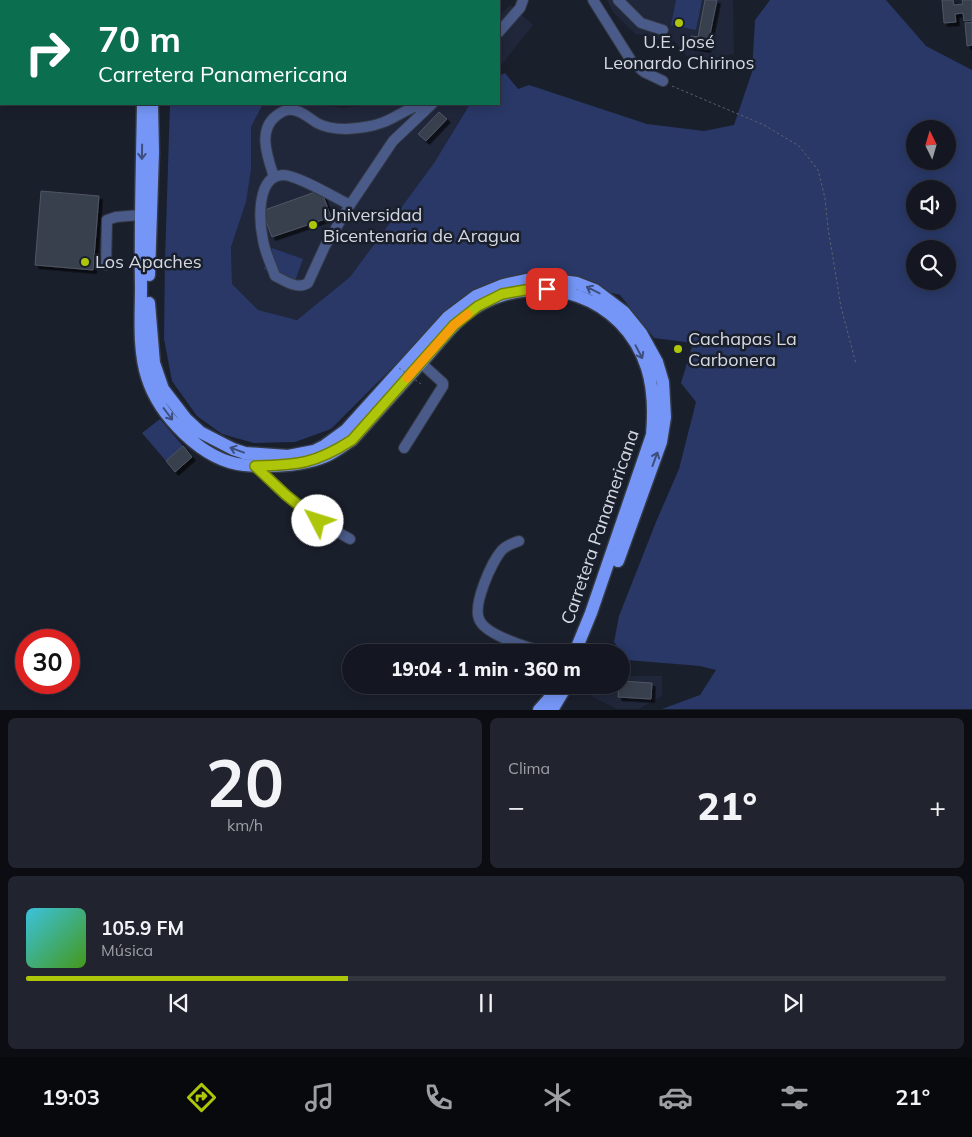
<!DOCTYPE html>
<html lang="es">
<meta charset="utf-8">
<style>
body{margin:0;font-family:Mulish,sans-serif;background:#21242e;color:#f1f3f6;height:100vh;display:flex;flex-direction:column;font-size:19px;white-space:nowrap}
*{box-sizing:border-box;margin:0}
p{font-size:16px;color:#9d9fa5}
.icon{flex:none;width:28px;height:28px;fill:none;stroke:currentColor;stroke-width:2;stroke-linecap:round;stroke-linejoin:round}
.map{position:relative;height:710px;overflow:hidden}
.panel{display:flex;flex-direction:column;gap:8px;padding:8px;background:#0b0d12;flex:1}
.panel>*{flex:none}
.banner{position:absolute;left:0px;top:0px;width:500px;height:105px;box-shadow:0 2px 12px #0003,0 0 0 1px #33363f;background:#0b6e4f;color:#fff;overflow:hidden}
.needle{width:32px;rotate:355deg}
.tools{position:absolute;left:906px;top:120px;display:grid;gap:10px}
.tools a{display:grid;place-items:center;width:50px;height:50px;border-radius:50%;background:#141721;box-shadow:0 2px 12px #0003,0 0 0 1px #33363f;font-size:25px}
.speed{position:absolute;left:15px;top:629px;display:flex;gap:10px;font-size:25px;font-weight:700;text-align:center}
.speed>*{display:grid;place-content:center;width:65px;height:65px;border-radius:50%;background:#141721;box-shadow:0 2px 12px #0003,0 0 0 1px #33363f;line-height:1}
.speed .limit{border:8px solid #d22;background:#fff;color:#111}
.pin{position:absolute;display:grid;place-items:center;width:42px;height:42px;color:#fff;margin:-21px;border-radius:10px;box-shadow:0 2px 8px #0006}
.me{position:absolute;width:55px;margin:-28px;rotate:310deg;stroke-linejoin:round;filter:drop-shadow(0 0 4px #0008)}
.turn{display:flex;align-items:center;gap:18px;height:105px;padding:0 15px;font-size:22px}
.turn .icon{width:65px;height:65px;stroke-width:2.5}
.turn b{display:block;font-size:35px;line-height:42px}
.big{font-size:38px;font-weight:800;line-height:1.1}
.panel .widget{flex:1;display:flex;flex-direction:column;justify-content:center;gap:8px;min-width:0;padding:0 18px;border-radius:8px;background:#21242e}
.panel .dial{align-items:center;gap:0}
.dial b{font-size:65px;line-height:1}
.song{display:flex;align-items:center;gap:15px}
.cover{width:60px;height:60px;border-radius:8px;background:linear-gradient(135deg,hsl(190 70% 55%),hsl(100 70% 35%))}
.played{height:5px;border-radius:2px;background:linear-gradient(90deg,#aec60a 35%,#33363f 35%)}
.keys{display:flex;justify-content:space-around;direction:ltr}
.heat{display:flex;justify-content:space-between;align-items:center;font-size:28px;direction:ltr}
.panel .tiles{flex:1;display:grid;gap:8px;grid-template-columns:1fr 1fr}
.widget:last-child{grid-column:span 2}
.trip{position:absolute;left:342px;top:644px;width:288px;height:50px;border-radius:25px;background:#141721;box-shadow:0 2px 12px #0003,0 0 0 1px #33363f;font-weight:800;line-height:50px;text-align:center}
.tab-bar{display:flex;height:80px;justify-content:space-around;align-items:center;background:#08090d;color:#9d9fa5}
.tab-bar .icon{width:35px;height:35px}
.tab-bar .selected{color:#aec60a}
.tab-bar b{font-size:22px;color:#f1f3f6}
.map>svg:first-child{display:block}
.built{fill:#20273a}
.green{fill:#293867;fill-rule:evenodd}
.building{fill:#393f4d;stroke:#4f5665;filter:url(#shadow)}
.lines{fill:none;stroke-linecap:round;stroke-linejoin:round}
.minor-casing{stroke:#343945;stroke-width:12}
.major-casing{stroke:#343945;stroke-width:15}
.path{stroke:#5e626e;stroke-width:1;stroke-dasharray:2.5 2.5;stroke-linecap:butt}
.minor{stroke:#4a5b89;stroke-width:10}
.major{stroke:#7596f6;stroke-width:12}
.path-bridge{stroke:#5e626e;stroke-width:1;stroke-dasharray:2.5 2.5;stroke-linecap:butt}
.oneway{stroke:#3e4f7d}
.route-casing{stroke:#718106;stroke-width:12}
.route{stroke:#aec60a;stroke-width:9}
.slow{stroke:#f59e0b;stroke-width:9}
.poi-dot{fill:#aec60a;stroke:#1a1f2c;stroke-width:2}
.labels{text-anchor:middle;stroke-width:5;stroke-linejoin:round;paint-order:stroke}
.poi-label{font-size:18px;fill:#d5d8e1;stroke:#1a1f2c;text-anchor:start}
.street-label{font-size:18px;fill:#d5d8e1;stroke:#1a1f2c}
</style>
<div class="map">
<svg width="972" height="710" viewBox="0 0 972 710">
<defs>
<filter id="shadow"><feDropShadow dx="3.5" dy="3.5" stdDeviation="0" flood-color="#0009"/></filter>
</defs>
<rect width="100%" height="100%" fill="#1a1f2c"/>
<!-- built -->
<path class="built" d="M607 0H733L734 54 692 62 674 41 635 34 613 12Z
M510 5 533 25 499 68V15Z
M263 104H326L342 108 374 104H470L434 163 350 277 297 320 258 310 232 284 231 247 246 202 251 170V127Z
M621 671 631 676H662V696L639 709H617L591 696 597 685H621Z"/>
<!-- green -->
<path class="green" d="M676 0H702L696 30 671 25Z
M770 0H886L926 46 972 70V709H662L700 695 716 670 700 666 627 660 614 642 619 616 656 522 679 469 696 402 681 383 693 343 654 338 620 295 551 278 507 281 411 349 331 429 295 442 254 443 222 434 197 416 172 381 164 339 165 259 170 104H263L251 127V170L246 202 231 247 232 284 258 310 297 320 350 277 434 163 470 104H499V76L505 73 518 89 529 85 647 124 704 131 734 125 752 72 755 20ZM915 129H948V161H915ZM915 189H948V221H915ZM915 249H948V281H915Z
M272 248 303 259 295 281 264 269Z
M160 419 183 446 166 461 142 433Z"/>
<!-- building -->
<path class="building" d="M327 0H362L327 1Z
M388 0H429L387 1Z
M705 0H717L707 49 689 46 691 36 698 37Z
M942 0H953L954 5 963 4 962 0H972V20L964 21 963 13 955 14 956 22 944 23Z
M972 22V45L967 46 965 23Z
M439 112 447 119 426 141 418 134Z
M321 190 331 217 272 237 262 211Z
M41 191 99 196 93 270 35 265Z
M183 446 192 457 175 472 166 461Z
M621 681 652 683 651 699 618 697 619 685H621Z"/>
<g class="lines">
<!-- minor casing -->
<g class="minor-casing">
<path id="minor" d="M112 0V1
M593 0 632 62 644 72 663 81
M618 0 641 23 663 30
M376 1 377 0
M491 1 493 0
M499 32 520 8 523 0
M274 177C268 158 257 131 276 116 281 112 287 109 293 110 302 111 309 118 317 123 326 128 336 129 346 129 359 128 372 127 384 122 397 117 408 108 422 104
M350 205C336 198 297 175 283 175 256 176 259 221 263 240 265 253 271 264 275 276 286 281 297 290 308 283L325 246 350 205 393 141 432 104
M106 265 107 220 116 217 140 215
M404 448 443 386V383L421 363
M255 466 286 495 318 521 350 539
M519 541C513 543 507 545 502 550 492 561 471 607 480 621 488 636 529 648 545 652"/>
</g>
<!-- major casing -->
<g class="major-casing">
<path id="major" d="M136 0V1
M146 0V1
M143 104C142 165 140 225 141 286 141 316 138 349 147 377 159 416 203 461 244 465 271 467 301 467 326 456 335 452 344 445 352 440 377 412 403 383 428 355 443 338 459 316 480 305 543 270 624 296 647 368 654 390 654 412 652 435L591 613 575 652
M149 275 153 152 152 104
M149 303 154 363 163 389 186 419 200 432 233 449 245 453 288 456 314 451 324 446 346 430 448 317 476 296 503 285 526 280H554L577 283 595 290 624 312 641 333 657 362 663 382 665 417 661 442 618 561
M539 710 548 700 557 685
M552 710 567 685"/>
</g>
<!-- path -->
<path class="path" d="M672 86 764 125 799 146 818 170 825 198 828 228 841 307 856 364"/>
<!-- minor -->
<use href="#minor" class="minor"/>
<!-- major -->
<use href="#major" class="major"/>
<!-- path-bridge -->
<path class="path-bridge" d="M399 368 421 384"/>
</g>
<!-- one-way arrows -->
<defs><path id="oneway-shaft" d="M-6 0H5M1.5-3L5.5 0L1.5 3" fill="none" stroke-width="1.6" stroke-linecap="round" stroke-linejoin="round" transform="scale(1.25)"/></defs>
<g class="oneway">
<use href="#oneway-shaft" transform="translate(142 152) rotate(91)"/>
<use href="#oneway-shaft" transform="translate(593 290) rotate(-153)"/>
<use href="#oneway-shaft" transform="translate(639 352) rotate(62)"/>
<use href="#oneway-shaft" transform="translate(168 414) rotate(53)"/>
<use href="#oneway-shaft" transform="translate(237 450) rotate(-160)"/>
<use href="#oneway-shaft" transform="translate(655 459) rotate(-70)"/>
</g>
<g class="lines">
<!-- route casing -->
<g class="route-casing">
<path id="route" d="M318 521 286 495 255 466C298 465 315 464 352 440L454 325 478 306 502 294 525 290 547 289"/>
</g>
<!-- route -->
<use href="#route" class="route"/>
<!-- slow -->
<path class="slow" d="M407 378 454 325 468 314"/>
</g>
<!-- markers -->
<g class="poi-dot">
<circle cx="679" cy="23" r="5"/>
<circle cx="313" cy="225" r="5"/>
<circle cx="85" cy="262" r="5"/>
<circle cx="678" cy="349" r="5"/>
</g>
<g class="labels">
<!-- poi labels -->
<g class="poi-label">
<text x="679" y="48" text-anchor="middle">U.E. José<tspan x="679" dy="21">Leonardo Chirinos</tspan></text>
<text x="323" y="221">Universidad<tspan x="323" dy="21">Bicentenaria de Aragua</tspan></text>
<text x="95" y="268">Los Apaches</text>
<text x="688" y="345">Cachapas La<tspan x="688" dy="21">Carbonera</tspan></text>
</g>
<!-- street labels -->
<g class="street-label">
<text transform="translate(600 527) rotate(-71)" y="6">Carretera Panamericana</text>
</g>
</g>
</svg>
<div class="tools">
<a><svg class="needle" viewBox="-14 -14 28 28"><path d="M0-13l5 13h-10z" fill="#e53935"/><path d="M0 13l5-13h-10z" fill="#9d9fa5"/></svg></a>
<a><svg class="icon" aria-label="sound" viewBox="0 0 24 24"><path d="M4 9h4l5-4v14l-5-4H4zM17 9q2 3 0 6"/></svg></a>
<a><svg class="icon" aria-label="search" viewBox="0 0 24 24"><circle cx="10" cy="10" r="6"/><path d="M15 15l6 6"/></svg></a>
</div>
<div class="speed"><div class="limit">30</div></div>
<div class="pin" style="left:547px;top:289px;background:#d93025"><svg class="icon" aria-label="arrive" viewBox="0 0 24 24"><path d="M6 21V4h12l-3 4 3 4H6"/></svg></div>
<svg class="me" style="left:318px;top:521px" viewBox="-20 -20 40 40"><circle r="19" fill="#fff"/><path d="M0-13L10 11 0 6-10 11z" fill="#aec60a"/></svg>
<div class="trip">19:04 · 1 min · 360 m</div>
<div class="banner">
<div class="turn"><svg class="icon" aria-label="right" viewBox="0 0 24 24"><path d="M7 20v-9h11M14 6l5 5-5 5"/></svg><div><b>70 m</b>Carretera Panamericana</div></div>
</div>
</div>
<section class="panel">
<div class="tiles">
<div class="widget dial"><b>20</b><p>km/h</p></div>
<div class="widget"><p>Clima</p>
<div class="heat"><a>−</a><b class="big">21°</b><a>+</a></div>
</div>
<div class="widget">
<div class="song"><i class="cover"></i><div><b>105.9 FM</b><p>Música</p></div></div>
<div class="played"></div>
<div class="keys"><svg class="icon" aria-label="previous" viewBox="0 0 24 24"><path d="M18 5L8 12l10 7zM5 5v14"/></svg><svg class="icon" aria-label="pause" viewBox="0 0 24 24"><path d="M8 5v14M16 5v14"/></svg><svg class="icon" aria-label="next" viewBox="0 0 24 24"><path d="M6 5l10 7-10 7zM19 5v14"/></svg></div>
</div>
</div>
</section>
<nav class="tab-bar">
<b>19:03</b>
<svg class="icon selected" aria-label="directions" viewBox="0 0 24 24"><path d="M12 3l9 9-9 9-9-9zM9 14v-3h6M13 9l2 2-2 2"/></svg>
<svg class="icon" aria-label="music" viewBox="0 0 24 24"><path d="M9 18V5l10-2v13"/><circle cx="6" cy="18" r="3"/><circle cx="16" cy="16" r="3"/></svg>
<svg class="icon" aria-label="phone" viewBox="0 0 24 24"><path d="M5 4h4l2 5-3 2q2 4 5 5l2-3 5 2v4C11 20 4 13 5 4z"/></svg>
<svg class="icon" aria-label="climate" viewBox="0 0 24 24"><path d="M12 3v18M4 7l16 10M4 17L20 7"/></svg>
<svg class="icon" aria-label="car" viewBox="0 0 24 24"><path d="M5 17H2v-5l4-1 3-4h7l3 4 3 1v5h-3M9 17h6M6 11h13"/><circle cx="7" cy="17" r="2"/><circle cx="17" cy="17" r="2"/></svg>
<svg class="icon" aria-label="filters" viewBox="0 0 24 24"><path d="M4 7h16M4 17h16"/><circle cx="9" cy="7" r="2"/><circle cx="15" cy="17" r="2"/></svg>
<b>21°</b>
</nav>
